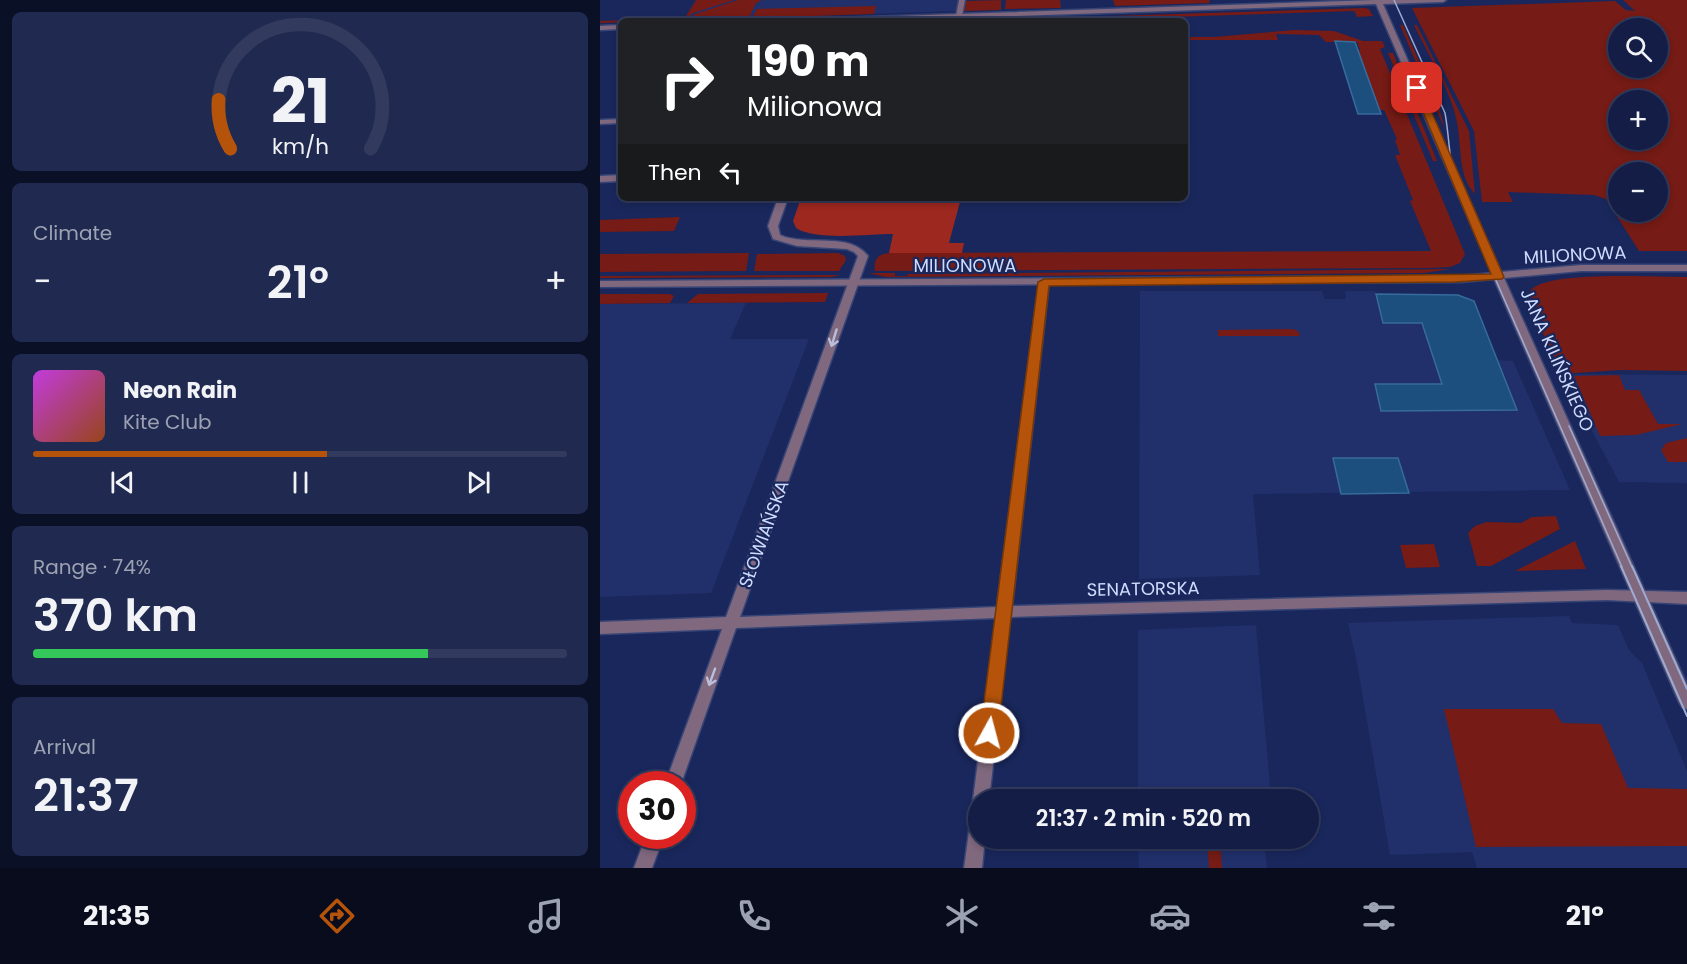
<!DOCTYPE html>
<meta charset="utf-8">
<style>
body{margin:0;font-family:Poppins,sans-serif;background:#202a50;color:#f1f3f6;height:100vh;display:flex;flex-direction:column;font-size:22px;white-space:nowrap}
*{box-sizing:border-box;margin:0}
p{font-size:20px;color:#9da2b3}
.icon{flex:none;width:33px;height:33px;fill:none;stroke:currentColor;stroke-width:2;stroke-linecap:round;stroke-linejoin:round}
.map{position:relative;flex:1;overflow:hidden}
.drawer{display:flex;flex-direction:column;gap:12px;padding:12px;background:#0a1026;width:600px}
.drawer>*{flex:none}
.guide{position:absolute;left:18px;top:18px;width:570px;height:183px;border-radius:9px;box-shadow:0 3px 9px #0003,0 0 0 2px #323b5e;background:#202124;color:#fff;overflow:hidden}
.tools{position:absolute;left:1008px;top:18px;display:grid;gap:12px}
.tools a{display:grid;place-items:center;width:60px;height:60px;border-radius:50%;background:#131d45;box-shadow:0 3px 9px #0003,0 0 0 2px #323b5e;font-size:30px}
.speed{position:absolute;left:18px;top:771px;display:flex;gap:12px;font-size:30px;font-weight:700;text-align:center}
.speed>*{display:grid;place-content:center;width:78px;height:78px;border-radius:50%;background:#131d45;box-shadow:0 3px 9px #0003,0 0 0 2px #323b5e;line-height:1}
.speed .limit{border:9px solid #d22;background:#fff;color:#111}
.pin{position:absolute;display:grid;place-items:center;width:51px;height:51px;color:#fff;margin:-26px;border-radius:12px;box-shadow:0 3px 9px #0006}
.me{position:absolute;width:66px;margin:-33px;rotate:7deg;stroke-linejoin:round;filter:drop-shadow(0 0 4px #0008)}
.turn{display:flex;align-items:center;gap:21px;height:126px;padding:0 30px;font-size:27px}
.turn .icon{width:78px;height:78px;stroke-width:2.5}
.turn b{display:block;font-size:42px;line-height:51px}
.then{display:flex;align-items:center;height:57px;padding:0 30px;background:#0003;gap:12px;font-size:22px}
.big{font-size:45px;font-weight:600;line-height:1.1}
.drawer .widget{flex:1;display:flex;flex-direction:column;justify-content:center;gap:9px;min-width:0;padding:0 21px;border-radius:9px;background:#202a50}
.drawer .dial{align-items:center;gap:0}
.dial svg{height:156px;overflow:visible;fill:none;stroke:#323b5e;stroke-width:7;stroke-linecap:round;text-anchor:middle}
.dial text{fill:#f1f3f6;stroke:none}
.song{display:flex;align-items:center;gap:18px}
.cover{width:72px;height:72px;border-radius:9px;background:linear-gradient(135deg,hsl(290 70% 55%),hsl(20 70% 35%))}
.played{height:6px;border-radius:3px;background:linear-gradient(90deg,#b45309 55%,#323b5e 55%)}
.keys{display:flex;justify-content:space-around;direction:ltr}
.heat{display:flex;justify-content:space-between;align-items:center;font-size:33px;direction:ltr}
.charge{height:9px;border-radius:4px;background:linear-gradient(90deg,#34c759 74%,#323b5e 0)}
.trip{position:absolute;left:368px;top:789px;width:351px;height:60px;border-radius:30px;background:#131d45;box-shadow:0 3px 9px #0003,0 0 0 2px #323b5e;font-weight:600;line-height:60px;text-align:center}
.tabs{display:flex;height:96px;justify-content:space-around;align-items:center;background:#080c1c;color:#9da2b3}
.tabs .icon{width:42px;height:42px}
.tabs .active{color:#b45309}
.tabs b{font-size:27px;color:#f1f3f6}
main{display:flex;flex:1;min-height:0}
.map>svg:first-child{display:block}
.built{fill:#21306b}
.green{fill:#761b15;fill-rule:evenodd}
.forest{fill:#9d281f}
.building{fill:#1c4f7d;stroke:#376b9c;stroke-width:1.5}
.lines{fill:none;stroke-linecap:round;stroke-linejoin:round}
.pedestrian-casing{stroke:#364476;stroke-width:3}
.minor-casing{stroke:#364476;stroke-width:3}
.tertiary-casing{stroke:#364476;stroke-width:3}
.pedestrian{fill:#80687e;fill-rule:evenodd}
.minor{fill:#80687e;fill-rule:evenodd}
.tertiary{fill:#80687e;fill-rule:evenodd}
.tram-far1{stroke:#9daad1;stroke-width:1.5}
.tram{stroke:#9daad1;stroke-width:2}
.oneway{stroke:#babedc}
.route{fill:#b45309;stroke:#753606;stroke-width:1.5}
.labels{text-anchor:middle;stroke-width:4.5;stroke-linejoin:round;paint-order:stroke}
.street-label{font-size:18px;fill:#cedbfc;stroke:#19275c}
</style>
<main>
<section class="drawer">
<div class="widget dial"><svg viewBox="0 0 100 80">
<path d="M14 69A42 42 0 1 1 86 69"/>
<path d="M14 69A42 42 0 0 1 8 44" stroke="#b45309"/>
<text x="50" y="56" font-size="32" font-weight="700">21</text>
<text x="50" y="72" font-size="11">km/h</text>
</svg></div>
<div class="widget"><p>Climate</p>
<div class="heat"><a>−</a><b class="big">21°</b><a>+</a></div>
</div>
<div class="widget">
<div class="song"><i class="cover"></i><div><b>Neon Rain</b><p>Kite Club</p></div></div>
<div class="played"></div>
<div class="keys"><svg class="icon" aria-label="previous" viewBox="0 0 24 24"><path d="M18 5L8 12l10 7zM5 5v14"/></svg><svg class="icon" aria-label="pause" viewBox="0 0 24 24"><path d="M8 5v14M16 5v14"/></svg><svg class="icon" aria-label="next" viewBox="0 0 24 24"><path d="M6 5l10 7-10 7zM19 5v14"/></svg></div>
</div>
<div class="widget"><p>Range · 74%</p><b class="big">370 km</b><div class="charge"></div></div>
<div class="widget"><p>Arrival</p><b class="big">21:37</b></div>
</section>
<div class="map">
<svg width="1087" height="868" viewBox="0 0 1087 868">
<rect width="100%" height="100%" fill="#19275c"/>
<!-- built -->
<path class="built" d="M96 0H359L356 11 84 20Z
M540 291H722L724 299H746L745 291H775L776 294 858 295 874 301 897 360 913 361 970 490 653 494 660 575 539 579Z
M146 303 130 339H209L111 593 0 597V304Z
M962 374 1087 375V483L1019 482Z
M969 616 972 623 1018 625 1029 650 1042 663 1087 771V868H877L872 852 790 855 757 663 748 623Z
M656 625 671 799H538V630Z
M538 839H664L667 868H539Z"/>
<!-- green -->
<path class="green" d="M96 0H134L93 13 85 20 0 23V21L85 18Z
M138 0H162L156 3 149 18 89 20 95 14Z
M401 0V10L363 11 365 1Z
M406 0H460L461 8 405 9Z
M513 0H609L610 3 515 6Z
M1023 0H1087V251H1039L1006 199 994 195 908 192 913 202H882L874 131 812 8 1015 1 1026 10 1035 11ZM1018 28H1058V68H1018ZM1018 100H1058V140H1018ZM1018 172H1058V212H1018Z
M276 6 274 14 152 18 157 9Z
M764 8 769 9 773 16 757 17 754 11 445 21H349Z
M800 25H803L838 104 845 130Z
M814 25H817L869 131 875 194C859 178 861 150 858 128 854 96 829 56 814 25Z
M694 30 734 31 763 41H782L785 47 780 49 865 254 860 263 850 267 829 268 275 271C273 260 278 254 289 253L831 251 810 201 813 200 795 155H800L795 140 797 139 784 110H780L758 50H760L757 42H726L719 35 676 34 678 40H585V37H614Z
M788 53H793L837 161H833Z
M80 217 74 231 0 232V220Z
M149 253 146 271 0 272V254Z
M238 253 245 256 246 260 239 271H154L157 254Z
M851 269 824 273 285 277 269 273H295V276H307L308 274Z
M240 275 231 277 0 278V276Z
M1087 277V371L1020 370 962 374 928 301C928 295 928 292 933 288 955 271 1056 277 1087 277Z
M228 293 225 302 87 303 98 294Z
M0 294H70L74 296 70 303 0 304Z
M692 329 698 331 700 336H618V330Z
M1019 375 1025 390H1039L1058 424H1082L1036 435 1000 436 974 376Z
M1087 438V462H1068L1061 450 1066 443Z
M956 516 960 529 891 566H877L868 533 875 526 887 522 921 523 932 517Z
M975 541 986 569 915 571Z
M834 544 840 567 806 568 800 545Z
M953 709 962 723 1001 724 1028 788 1087 789V846L876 847 844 709Z
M607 839H620L622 868H609Z"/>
<!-- forest -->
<path class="forest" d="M201 198H361L349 243H364L362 253H289L293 234C268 234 216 241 196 228L193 221Z"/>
<!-- building -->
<path class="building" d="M735 41 755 42 781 114H758Z
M776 294 858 295 874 301 917 410 781 411 775 384H842L822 323H783Z
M733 458H798L809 493 741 494Z"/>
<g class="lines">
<!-- pedestrian casing -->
<g class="pedestrian-casing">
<path id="pedestrian" d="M21 119V123L0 124V120Z
M21 175V181L0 182V176Z"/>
</g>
<!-- minor casing -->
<g class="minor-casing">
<path id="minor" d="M359 0H365L362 16 359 18 356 16Z
M178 198H188L178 226 180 235C207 247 249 231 268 256L140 617 397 607 439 282 444 279 449 282 412 606 1007 590 1087 592V604L1007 600 410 617 389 800H378V807L375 805 373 800 396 618 136 628 81 784H65L122 629 0 634V622L126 617 258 256 254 252 247 249 197 246 173 239 168 226Z
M378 816V838H385L382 868H364L370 824 372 818Z
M46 836H64L52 868H34Z"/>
</g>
<!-- tertiary casing -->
<g class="tertiary-casing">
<path id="tertiary" d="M775 0H846L843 2 783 4 901 272 981 265H1087V271H981L904 278 1087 685V709L1082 707 1079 702 894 279 861 282 0 287V281L861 276 892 273 776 4 269 21H204L207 19Z
M21 25V29L0 30V26Z"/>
</g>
<!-- pedestrian -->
<use href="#pedestrian" class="pedestrian"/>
<!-- minor -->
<use href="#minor" class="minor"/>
<!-- tertiary -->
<use href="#tertiary" class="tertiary"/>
<!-- tram-far1 -->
<path class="tram-far1" d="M794 0 845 113C850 140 849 168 858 194L1022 567
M969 426 1032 567"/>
<!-- tram -->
<path class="tram" d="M1021 566 1087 716
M1032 566 1087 689"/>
</g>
<!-- one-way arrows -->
<defs><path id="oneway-shaft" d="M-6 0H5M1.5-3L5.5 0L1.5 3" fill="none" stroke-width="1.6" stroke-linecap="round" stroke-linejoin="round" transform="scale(1.5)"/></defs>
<g class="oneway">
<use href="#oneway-shaft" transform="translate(234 338) rotate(107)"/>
<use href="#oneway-shaft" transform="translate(112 677) rotate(110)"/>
</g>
<!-- route -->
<path class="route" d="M817 85 821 88 904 277 902 279 855 282 449 286 398 733 395 738 389 741 383 738 380 733 438 282 444 279 891 274 813 88Z"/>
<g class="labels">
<!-- street labels -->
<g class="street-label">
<text transform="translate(975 255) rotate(-3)" y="6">MILIONOWA</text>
<text x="365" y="272">MILIONOWA</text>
<text transform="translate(957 360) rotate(66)" y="6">JANA KILIŃSKIEGO</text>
<text transform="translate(164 534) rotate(-70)" y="6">SŁOWIAŃSKA</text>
<text transform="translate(543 589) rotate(-1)" y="6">SENATORSKA</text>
</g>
</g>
</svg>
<div class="tools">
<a><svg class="icon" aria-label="search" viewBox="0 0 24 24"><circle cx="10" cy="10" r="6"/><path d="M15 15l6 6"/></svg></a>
<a>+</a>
<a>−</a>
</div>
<div class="speed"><div class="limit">30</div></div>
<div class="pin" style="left:817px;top:88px;background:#d93025"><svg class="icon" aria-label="arrive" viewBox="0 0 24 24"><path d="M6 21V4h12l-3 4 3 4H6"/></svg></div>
<svg class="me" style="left:389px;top:733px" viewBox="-20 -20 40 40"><circle r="17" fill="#b45309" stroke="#fff" stroke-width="3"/><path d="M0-11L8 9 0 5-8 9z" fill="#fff"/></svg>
<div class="trip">21:37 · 2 min · 520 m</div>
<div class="guide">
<div class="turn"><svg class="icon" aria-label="right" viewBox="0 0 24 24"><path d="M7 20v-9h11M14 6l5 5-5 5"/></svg><div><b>190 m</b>Milionowa</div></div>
<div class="then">Then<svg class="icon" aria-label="left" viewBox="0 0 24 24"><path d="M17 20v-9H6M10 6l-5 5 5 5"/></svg></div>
</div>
</div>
</main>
<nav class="tabs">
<b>21:35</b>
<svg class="icon active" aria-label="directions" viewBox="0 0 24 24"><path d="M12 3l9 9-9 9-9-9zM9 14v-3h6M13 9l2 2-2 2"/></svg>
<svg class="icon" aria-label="music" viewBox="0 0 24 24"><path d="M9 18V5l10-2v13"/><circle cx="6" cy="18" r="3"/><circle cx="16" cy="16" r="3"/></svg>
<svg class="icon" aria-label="phone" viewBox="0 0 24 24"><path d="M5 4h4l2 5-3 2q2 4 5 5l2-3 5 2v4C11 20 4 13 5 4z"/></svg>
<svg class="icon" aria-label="climate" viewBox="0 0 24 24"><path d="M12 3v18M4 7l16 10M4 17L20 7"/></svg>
<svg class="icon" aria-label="car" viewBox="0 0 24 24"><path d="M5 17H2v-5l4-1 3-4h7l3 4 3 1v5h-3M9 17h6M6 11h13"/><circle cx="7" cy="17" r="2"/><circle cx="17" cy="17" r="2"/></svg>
<svg class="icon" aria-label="filters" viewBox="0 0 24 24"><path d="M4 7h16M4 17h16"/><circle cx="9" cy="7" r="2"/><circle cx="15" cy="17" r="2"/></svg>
<b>21°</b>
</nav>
